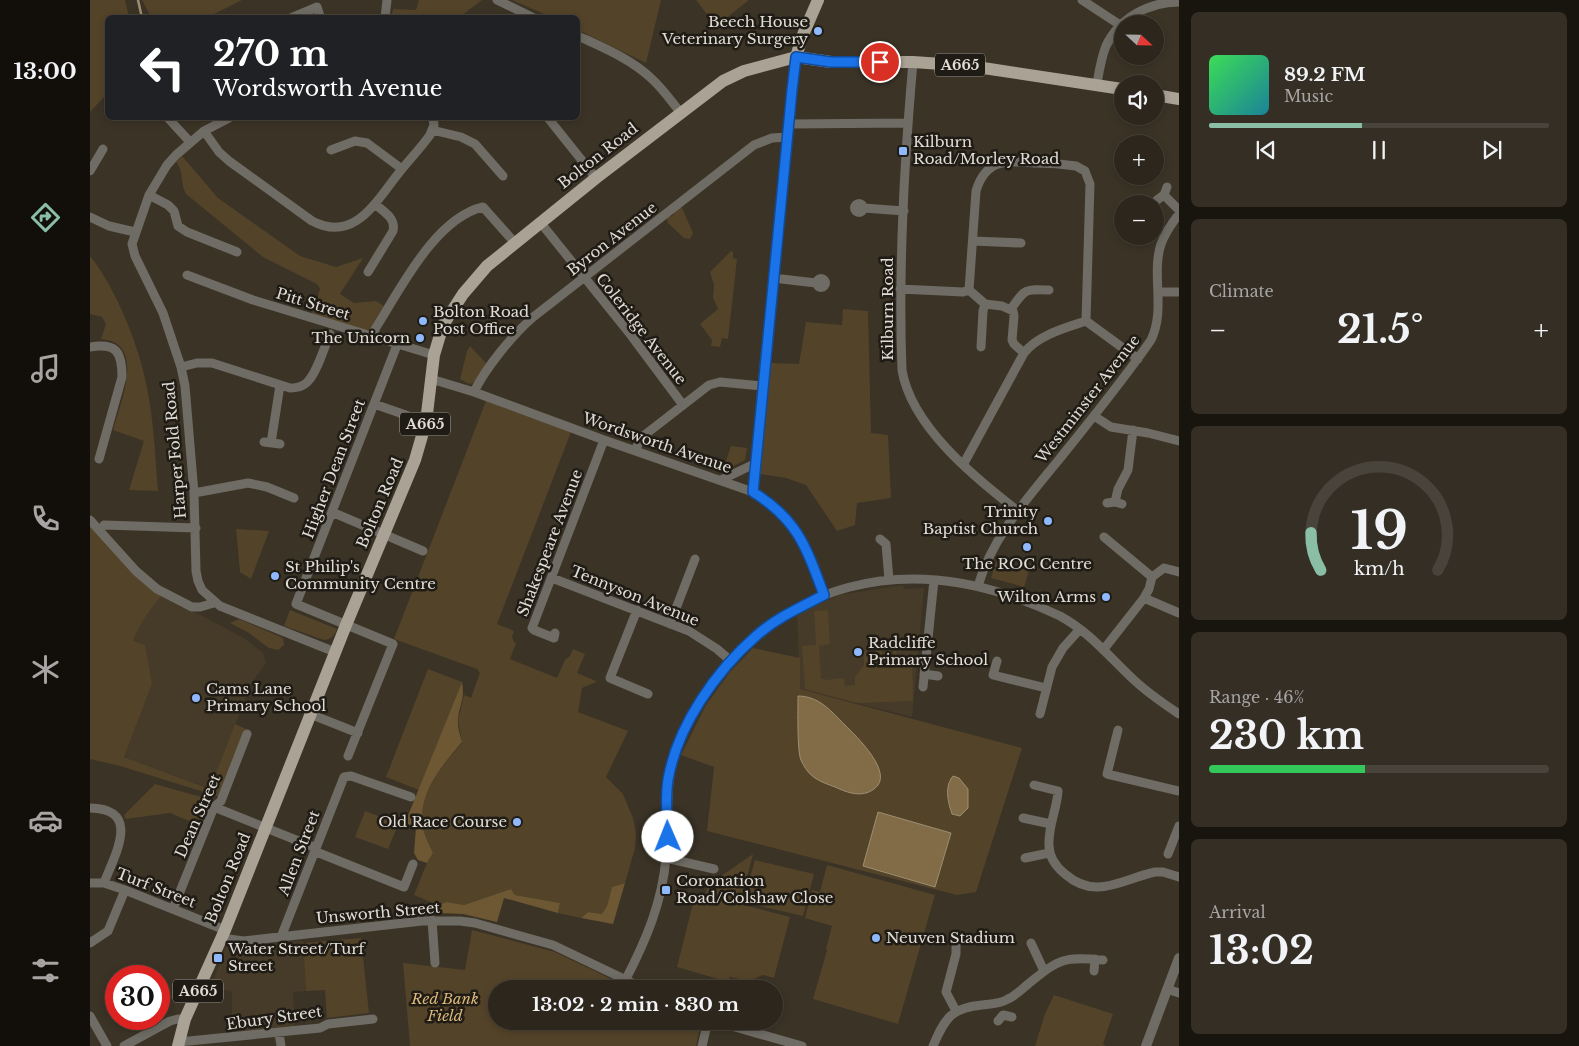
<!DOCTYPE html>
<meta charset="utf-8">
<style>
body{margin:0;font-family:"Libre Baskerville",serif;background:#342e25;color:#f1f3f6;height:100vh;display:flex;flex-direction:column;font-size:19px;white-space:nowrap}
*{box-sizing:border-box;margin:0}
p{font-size:16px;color:#a6a5a3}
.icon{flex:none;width:28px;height:28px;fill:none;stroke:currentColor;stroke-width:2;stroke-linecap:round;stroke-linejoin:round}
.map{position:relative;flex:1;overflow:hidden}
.side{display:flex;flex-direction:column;gap:12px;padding:12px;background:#18150f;width:400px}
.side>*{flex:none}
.guide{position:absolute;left:15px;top:15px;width:475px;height:105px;border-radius:8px;box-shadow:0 2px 8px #0003,0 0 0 1px #48433b;background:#202124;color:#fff;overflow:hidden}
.needle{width:32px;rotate:112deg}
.tools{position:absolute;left:1024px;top:15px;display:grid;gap:10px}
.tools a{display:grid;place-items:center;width:50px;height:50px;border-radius:50%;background:#2c261c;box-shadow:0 2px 8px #0003,0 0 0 1px #48433b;font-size:25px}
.speed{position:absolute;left:15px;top:965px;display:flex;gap:10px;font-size:25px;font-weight:700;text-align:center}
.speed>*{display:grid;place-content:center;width:65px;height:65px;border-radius:50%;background:#2c261c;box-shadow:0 2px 8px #0003,0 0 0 1px #48433b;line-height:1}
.speed .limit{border:8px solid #d22;background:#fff;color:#111}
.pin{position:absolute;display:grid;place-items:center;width:42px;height:42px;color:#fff;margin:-21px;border:2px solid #fff;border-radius:50%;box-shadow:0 1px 5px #0007}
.me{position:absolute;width:55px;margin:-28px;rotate:359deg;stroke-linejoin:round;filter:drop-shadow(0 0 4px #0008)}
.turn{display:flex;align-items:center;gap:18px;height:105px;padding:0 25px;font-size:22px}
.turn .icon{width:65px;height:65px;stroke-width:2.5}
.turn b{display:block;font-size:35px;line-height:42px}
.big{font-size:38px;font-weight:800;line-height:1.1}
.side .card{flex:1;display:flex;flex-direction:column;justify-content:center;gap:8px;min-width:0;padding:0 18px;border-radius:8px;background:#342e25}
.side .dial{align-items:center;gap:0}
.dial svg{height:130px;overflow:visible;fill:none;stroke:#48433b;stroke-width:7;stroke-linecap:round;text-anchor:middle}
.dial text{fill:#f1f3f6;stroke:none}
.song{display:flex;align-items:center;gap:15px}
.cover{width:60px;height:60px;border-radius:8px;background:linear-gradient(135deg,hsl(130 70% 55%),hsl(190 70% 35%))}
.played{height:5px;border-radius:2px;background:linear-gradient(90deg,#8abfa5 45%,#48433b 45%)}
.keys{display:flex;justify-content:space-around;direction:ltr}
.heat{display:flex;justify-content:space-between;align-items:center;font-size:28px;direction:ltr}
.charge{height:8px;border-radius:4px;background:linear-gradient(90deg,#34c759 46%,#48433b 0)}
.trip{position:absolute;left:398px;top:980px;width:295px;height:50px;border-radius:25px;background:#2c261c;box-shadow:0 2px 8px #0003,0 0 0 1px #48433b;font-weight:800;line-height:50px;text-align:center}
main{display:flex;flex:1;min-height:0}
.tab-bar{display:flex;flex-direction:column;width:90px;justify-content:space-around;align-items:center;background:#120f0b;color:#a6a5a3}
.tab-bar .icon{width:35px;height:35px}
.tab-bar .on{color:#8abfa5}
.tab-bar b{font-size:22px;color:#f1f3f6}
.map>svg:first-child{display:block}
.built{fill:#463b28}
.green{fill:#534329}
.forest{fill:#6d5833}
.water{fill:#826c47;stroke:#9e8e71}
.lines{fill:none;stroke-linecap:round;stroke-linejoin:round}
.stream{stroke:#9e8e71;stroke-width:2.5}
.minor{stroke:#6f6c65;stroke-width:9}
.tertiary{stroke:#6f6c65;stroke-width:10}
.primary{stroke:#aaa295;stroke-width:12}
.route-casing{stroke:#114b97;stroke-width:12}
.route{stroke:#1a73e8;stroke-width:9}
.poi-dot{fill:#8fb8fd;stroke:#1f1b15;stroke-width:2}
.labels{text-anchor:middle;stroke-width:5;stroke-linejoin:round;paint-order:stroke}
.shield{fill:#1f1b15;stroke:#a7a29b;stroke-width:1}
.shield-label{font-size:14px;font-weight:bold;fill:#e1dcd4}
.poi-label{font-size:15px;fill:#e1dcd4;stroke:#1f1b15;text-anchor:start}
.street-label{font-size:15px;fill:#e1dcd4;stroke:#1f1b15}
.park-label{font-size:15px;font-style:italic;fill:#ddb87b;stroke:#1f1b15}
</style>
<main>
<nav class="tab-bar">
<b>13:00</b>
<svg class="icon on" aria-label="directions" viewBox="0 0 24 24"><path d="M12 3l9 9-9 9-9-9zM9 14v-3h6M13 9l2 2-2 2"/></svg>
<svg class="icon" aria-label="music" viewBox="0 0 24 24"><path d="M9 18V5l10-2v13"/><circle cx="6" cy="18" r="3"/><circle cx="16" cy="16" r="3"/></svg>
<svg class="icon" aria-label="phone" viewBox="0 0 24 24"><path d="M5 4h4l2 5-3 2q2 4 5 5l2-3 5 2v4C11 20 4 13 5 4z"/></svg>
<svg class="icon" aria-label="climate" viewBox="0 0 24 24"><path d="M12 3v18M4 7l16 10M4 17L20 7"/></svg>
<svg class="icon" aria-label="car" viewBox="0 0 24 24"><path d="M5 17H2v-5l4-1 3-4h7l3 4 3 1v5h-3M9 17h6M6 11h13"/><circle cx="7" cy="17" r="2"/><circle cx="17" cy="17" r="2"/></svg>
<svg class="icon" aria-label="filters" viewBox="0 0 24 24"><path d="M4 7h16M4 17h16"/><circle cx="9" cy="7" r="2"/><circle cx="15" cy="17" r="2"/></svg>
</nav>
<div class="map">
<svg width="1089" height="1046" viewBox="0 0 1089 1046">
<rect width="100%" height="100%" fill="#3b3326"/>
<!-- built -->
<path class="built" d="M813 585 814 589 834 588 822 717 710 689 707 614 749 595Z
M72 595 154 638 173 653 176 663 160 685 121 789 34 757 62 684 43 641 47 629 53 619Z
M213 941 216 991 203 992 205 1027 142 1032V992L121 986 136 947 158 945 164 950 174 951 176 947 185 943Z"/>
<!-- green -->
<path class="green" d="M0 0H35L39 17 18 18 17 94 0 112Z
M52 0H152L118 17H61Z
M329 0H392L372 15 364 17H301L303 9 326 10Z
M422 0H571L556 63 488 30V18L461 17Z
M606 0H659L626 26Z
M92 156 128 198 210 256 246 267 273 258 250 294 264 303 286 301 294 306 277 333 222 314 230 289 227 284 173 257 96 194C90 184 94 171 86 162Z
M590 207 592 208 603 233 600 239 594 238 578 223 577 219 580 215 581 217Z
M641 251 643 252V258L647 259 638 339 632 338 630 347 621 346 622 340 610 324 628 309 623 298 624 285 620 272Z
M0 256C26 288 50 348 57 388 64 422 65 457 68 491L39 490 54 441 23 430C30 404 57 342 11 339L16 324 12 317 0 314Z
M753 309 778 311 781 433 798 435 801 498 767 503 765 525 747 531 716 485 696 478 670 474 681 363 709 364 716 322 752 325Z
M380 346 397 364 383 383 379 384 370 379 377 351Z
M396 401 481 432 407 624 424 631 422 637 424 642 426 643 420 659 467 678 475 660 480 656 483 649 495 654 487 673 506 681V682L492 688 488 712 538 731 516 777 533 794 543 818 546 833 545 848 535 883 522 887 517 906 512 914 498 912 491 918 468 913 470 903 425 895 421 889 374 905 357 902 348 905 324 895 337 863 343 853C340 846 336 839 334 832 325 796 351 767 372 743L368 720 374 695 381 698 390 673 387 669 304 639Z
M641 446 657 448 655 460 632 472Z
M0 525 72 595C61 609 49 623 43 641L55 645 62 684 34 757 120 789 145 724 156 729 130 797 30 766 0 759Z
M146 529 179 531 161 579 150 572Z
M906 562 939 571 934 587 901 578Z
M200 610 247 629C244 636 242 639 234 640L194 626Z
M738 610 740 644 729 646 731 678 735 680 754 678 755 686 765 685V677L774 665V652H780L781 656 787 655V642L791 641 793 662 803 661V648H806L808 663H822L823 701 767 703 715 689 712 646 726 645 724 611Z
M149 619 193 638 194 645 188 650 179 648 159 633 140 623Z
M663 648 710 658V689L932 748 886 892 867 895 617 831 624 767 591 755 616 705 640 672Z
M338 669 372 682 329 790 296 777Z
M65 784 122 800 111 826 80 813 36 819 34 815Z
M275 811 307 823 308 825 298 849 265 837Z
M663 854 650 904 700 917 684 978 673 975 659 981 640 977 638 982 587 967 605 895 614 898 618 885Z
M665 860 724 874 713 916 653 902Z
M737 865 845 895 808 1024 723 999 737 950 736 949 742 926 715 918 722 890 730 892Z
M382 930 465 952 542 989H406V1021H606L610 1027 606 1046H320L313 963 375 970Z
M271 938 279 1013 237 1018 235 990 216 991 213 943Z
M964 995 1023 1014 1013 1044 1016 1046H945L955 1014Z"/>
<!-- forest -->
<path class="forest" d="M372 682C375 700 370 702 368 718 367 726 370 735 372 742 351 767 325 796 334 832 336 839 340 846 343 853L337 863 328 860 324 853 326 828 315 823Z
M535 883 523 924 491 918 498 912 512 914 517 906 522 887Z
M421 889 425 895 470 903 468 913 414 898 407 922 373 914 348 913V905L357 902 374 905Z"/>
<!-- water -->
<path class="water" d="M708 696C729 696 741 711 755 725 766 736 806 774 784 789 772 798 758 793 745 787 729 781 719 778 711 760 707 752 708 708 708 696Z
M863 776 869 778 878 789V808L870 816 862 814C858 802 854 787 863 776Z
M788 812 861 833 845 887 773 866Z"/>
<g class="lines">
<!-- stream -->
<path class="stream" d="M48 0 52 18"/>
<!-- minor -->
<path class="minor" d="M407 0 444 18
M992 0 1030 25
M201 18 227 7 230 16
M295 18 297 0
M488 36C514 48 541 59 562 79 573 89 581 101 590 112
M823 62C814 164 808 267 812 370 821 426 885 478 928 511
M1007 84C1009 72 1011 58 1016 46 1029 18 1059 2 1089 2
M78 118 100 142
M139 118 114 131 86 155 77 165 59 195 42 244 45 256 73 313 91 367 95 386 104 493 106 571 108 581 112 590 130 606 245 652
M458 118 506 178
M699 124 818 123
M342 130 371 137 385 144 413 176
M114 131 129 152 139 161 222 221C264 243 285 203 308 174 318 161 330 149 340 135L344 125 343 118
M241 150 265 141 277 143 312 169
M0 171 13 149
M59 195 78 205 84 211 88 226 97 232 147 252
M1074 195 1089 210
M1067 200 1074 195 1077 187
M764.5 208a4.5 4.5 0 1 1 9 0a4.5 4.5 0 1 1-9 0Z
M774 208 814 211
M0 217 19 226 45 232
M450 222 540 334 593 405
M883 241 931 243
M278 272 303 231C306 218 294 212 285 204
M97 275 163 300 344 355
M683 278 726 283
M726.5 283a4.5 4.5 0 1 1 9 0a4.5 4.5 0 1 1-9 0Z
M810 289 873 292 879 290 895 304 912 306 923 311 924 316 922 340 924 344 934 353
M879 290 886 191C896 158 917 161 946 163 959 163 973 164 986 166L995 171 1000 184 996 321
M1069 292H1089
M921 309C935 289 934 289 959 290
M284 338 285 329C310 290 345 218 393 207L425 243
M0 347C26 343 32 351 32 377L9 459
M891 347 893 311 895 304
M91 367 107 363H122L200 388C205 388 211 387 215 384 226 377 234 347 240 334
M341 379 384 392 514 440 663 492 686 508 703 527 716 550 734 595
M384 392C396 367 422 336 442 318L664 145 682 138 698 137
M284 404 336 422
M1004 416 1021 427 1058 433 1089 441
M174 442 190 444
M181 443 190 385
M545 450 552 437 619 385 630 382 672 386
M873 465 934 353C948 335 975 328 996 321L1048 359
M631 480 664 464
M663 492 672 386 706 57
M104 493 158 483 177 487 204 498
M1025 502 1028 489 1038 470 1043 430
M1017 503 1025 502 1032 504
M242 512 333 551
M0 520 46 571 67 589 102 607H110L124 603
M14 525 106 528
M1014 537 1062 577 1059 589 1054 598 1014 649
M790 539 796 544 799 580
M1062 577 1074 568 1089 572
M462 578 599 631 627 649 641 661
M888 586C902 538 936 500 967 462 999 422 1032 382 1061 340 1076 309 1061 275 1071 244 1075 233 1082 223 1089 214
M1054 598 1089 613
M547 610 520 678 558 694
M580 624 605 559
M465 633 464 638 444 630 442 628 514 440
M907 661 903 675 956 688
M834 674 848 676
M833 687 844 580
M220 714 268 733
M950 714 962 667 973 648 990 629
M1028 730 1017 774 1089 791
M258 756 303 644 206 604 307 345
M944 785 968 791C967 809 958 826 959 845 959 857 965 866 975 874 1006 901 1032 879 1065 872H1073L1089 877
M124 807 226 848
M0 808C52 809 25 854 14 883
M933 818 961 824
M224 851 314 887 323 864
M1078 854 1089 826
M576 858 624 869
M935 858 959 853
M0 883H14L35 890 135 930
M83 909 124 807 131 801 157 734
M342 920 345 963
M191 937 254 777 261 776 321 797
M131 938 154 941 332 921H370L385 923 463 945 555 989
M0 943 18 931 35 890
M941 943 954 971
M1004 971 1005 959
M536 979C556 940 572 903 576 858 580 818 573 786 587 747 596 721 612 698 629 677 700 583 808 559 918 595 936 601 953 608 970 616 1001 633 1019 657 1044 680 1058 693 1074 704 1089 714
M1077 989 1089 993
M866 1011 856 992 866 954V939
M0 1016 17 1046
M624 1021 712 1046
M908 1021 913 1015 922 1017
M189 1033 191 1046
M89 1042 230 1028 238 1024 283 1019
M34 1046 80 1021 88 1019H95
M612 1046 618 1021
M843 1046C855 1018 861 1008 892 1005 901 1004 910 1004 918 999 925 996 931 990 937 985 968 960 971 956 1013 960"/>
<!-- tertiary -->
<path class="tertiary" d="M1056 1046 1089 958"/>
<!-- primary -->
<path class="primary" d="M706 57 712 37 728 0
M1065 95 1089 99
M88 1046 95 1019 135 930 256 625 325 460 336 422 344 355 353 325 373 294 397 266 506 178 633 81 654 71 706 57 741 62H823L880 66 1032 89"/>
</g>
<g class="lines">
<!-- route casing -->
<g class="route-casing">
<path id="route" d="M578 837C577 818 575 798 578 780 587 726 626 671 666 636 686 618 711 607 734 595 716 547 708 520 663 492L702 90 706 57 741 62H790"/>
</g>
<!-- route -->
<use href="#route" class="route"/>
</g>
<!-- markers -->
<g class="poi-dot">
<circle cx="728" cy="31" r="5"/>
<rect x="808" y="146" width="10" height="10" rx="2.5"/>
<circle cx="333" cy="321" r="5"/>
<circle cx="330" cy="338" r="5"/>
<circle cx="958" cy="521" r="5"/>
<circle cx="937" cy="547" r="5"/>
<circle cx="185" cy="576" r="5"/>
<circle cx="1016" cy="597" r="5"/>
<circle cx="768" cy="652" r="5"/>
<circle cx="106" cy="698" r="5"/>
<circle cx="427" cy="822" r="5"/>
<rect x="571" y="885" width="10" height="10" rx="2.5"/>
<circle cx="786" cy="938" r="5"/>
<rect x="123" y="953" width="10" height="10" rx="2.5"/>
</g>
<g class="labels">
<!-- shield labels -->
<g class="shield">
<rect x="845" y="53.5" width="50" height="23" rx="4"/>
<rect x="310" y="412.5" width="50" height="23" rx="4"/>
<rect x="83" y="979.5" width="50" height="23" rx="4"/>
</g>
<g class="shield-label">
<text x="870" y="70">A665</text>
<text x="335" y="429">A665</text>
<text x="108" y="996">A665</text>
</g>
<!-- poi labels -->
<g class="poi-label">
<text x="718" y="27" text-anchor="end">Beech House<tspan x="718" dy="17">Veterinary Surgery</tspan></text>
<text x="823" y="147">Kilburn<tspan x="823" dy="17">Road/Morley Road</tspan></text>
<text x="343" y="317">Bolton Road<tspan x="343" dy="17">Post Office</tspan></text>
<text x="320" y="343" text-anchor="end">The Unicorn</text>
<text x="948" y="517" text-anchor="end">Trinity<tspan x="948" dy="17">Baptist Church</tspan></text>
<text x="937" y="569" text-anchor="middle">The ROC Centre</text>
<text x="195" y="572">St Philip's<tspan x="195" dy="17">Community Centre</tspan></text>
<text x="1006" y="602" text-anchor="end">Wilton Arms</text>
<text x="778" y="648">Radcliffe<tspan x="778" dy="17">Primary School</tspan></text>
<text x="116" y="694">Cams Lane<tspan x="116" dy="17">Primary School</tspan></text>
<text x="417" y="827" text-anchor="end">Old Race Course</text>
<text x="586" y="886">Coronation<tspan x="586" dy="17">Road/Colshaw Close</tspan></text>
<text x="796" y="943">Neuven Stadium</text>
<text x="138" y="954">Water Street/Turf<tspan x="138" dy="17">Street</tspan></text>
</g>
<!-- street labels -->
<g class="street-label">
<text transform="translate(508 156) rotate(-38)" y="5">Bolton Road</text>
<text transform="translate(522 239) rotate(-38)" y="5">Byron Avenue</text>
<text transform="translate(223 304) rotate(17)" y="5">Pitt Street</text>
<text transform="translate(798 309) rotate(-90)" y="5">Kilburn Road</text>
<text transform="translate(551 329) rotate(52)" y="5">Coleridge Avenue</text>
<text transform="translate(998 399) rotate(-52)" y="5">Westminster Avenue</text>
<text transform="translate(567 443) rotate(19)" y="5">Wordsworth Avenue</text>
<text transform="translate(85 450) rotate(-95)" y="5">Harper Fold Road</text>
<text transform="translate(244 469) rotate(-69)" y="5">Higher Dean Street</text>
<text transform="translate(290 503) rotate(-67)" y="5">Bolton Road</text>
<text transform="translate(460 543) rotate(-69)" y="5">Shakespeare Avenue</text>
<text transform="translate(545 596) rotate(22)" y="5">Tennyson Avenue</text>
<text transform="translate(108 816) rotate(-66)" y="5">Dean Street</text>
<text transform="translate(209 853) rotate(-69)" y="5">Allen Street</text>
<text transform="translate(138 878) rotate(-68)" y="5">Bolton Road</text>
<text transform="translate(66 888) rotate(21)" y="5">Turf Street</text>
<text transform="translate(288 913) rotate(-5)" y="5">Unsworth Street</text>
<text transform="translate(184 1018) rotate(-8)" y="5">Ebury Street</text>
</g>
<!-- park labels -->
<g class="park-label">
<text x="355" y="1004">Red Bank<tspan x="355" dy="17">Field</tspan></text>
</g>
</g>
</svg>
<div class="tools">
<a><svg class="needle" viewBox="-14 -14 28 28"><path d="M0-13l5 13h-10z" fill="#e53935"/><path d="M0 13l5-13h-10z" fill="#a6a5a3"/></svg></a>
<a><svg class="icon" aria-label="sound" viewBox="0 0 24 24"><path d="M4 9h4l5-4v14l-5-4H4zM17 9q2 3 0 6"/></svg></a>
<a>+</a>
<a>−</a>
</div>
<div class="speed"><div class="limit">30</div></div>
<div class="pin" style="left:790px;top:62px;background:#d93025"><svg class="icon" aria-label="arrive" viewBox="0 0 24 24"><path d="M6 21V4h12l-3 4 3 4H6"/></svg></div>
<svg class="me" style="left:578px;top:837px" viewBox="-20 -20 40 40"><circle r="19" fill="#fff"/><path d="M0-13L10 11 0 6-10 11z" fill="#1a73e8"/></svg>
<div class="trip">13:02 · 2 min · 830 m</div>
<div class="guide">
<div class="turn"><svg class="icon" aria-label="left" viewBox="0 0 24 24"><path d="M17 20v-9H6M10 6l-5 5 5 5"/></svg><div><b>270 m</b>Wordsworth Avenue</div></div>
</div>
</div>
<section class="side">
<div class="card">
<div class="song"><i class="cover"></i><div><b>89.2 FM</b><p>Music</p></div></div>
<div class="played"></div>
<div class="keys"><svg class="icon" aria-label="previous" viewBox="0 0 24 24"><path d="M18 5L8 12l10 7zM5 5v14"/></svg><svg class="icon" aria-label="pause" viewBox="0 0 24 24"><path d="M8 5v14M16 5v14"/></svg><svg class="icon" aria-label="next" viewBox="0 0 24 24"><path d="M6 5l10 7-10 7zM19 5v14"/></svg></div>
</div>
<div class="card"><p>Climate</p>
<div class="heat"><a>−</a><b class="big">21.5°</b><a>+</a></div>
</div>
<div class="card dial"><svg viewBox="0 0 100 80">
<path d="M14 69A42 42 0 1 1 86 69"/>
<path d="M14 69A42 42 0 0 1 8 46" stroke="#8abfa5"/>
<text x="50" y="56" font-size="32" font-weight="700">19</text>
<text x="50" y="72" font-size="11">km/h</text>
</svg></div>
<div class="card"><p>Range · 46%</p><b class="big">230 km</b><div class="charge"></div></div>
<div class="card"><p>Arrival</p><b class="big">13:02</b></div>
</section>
</main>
